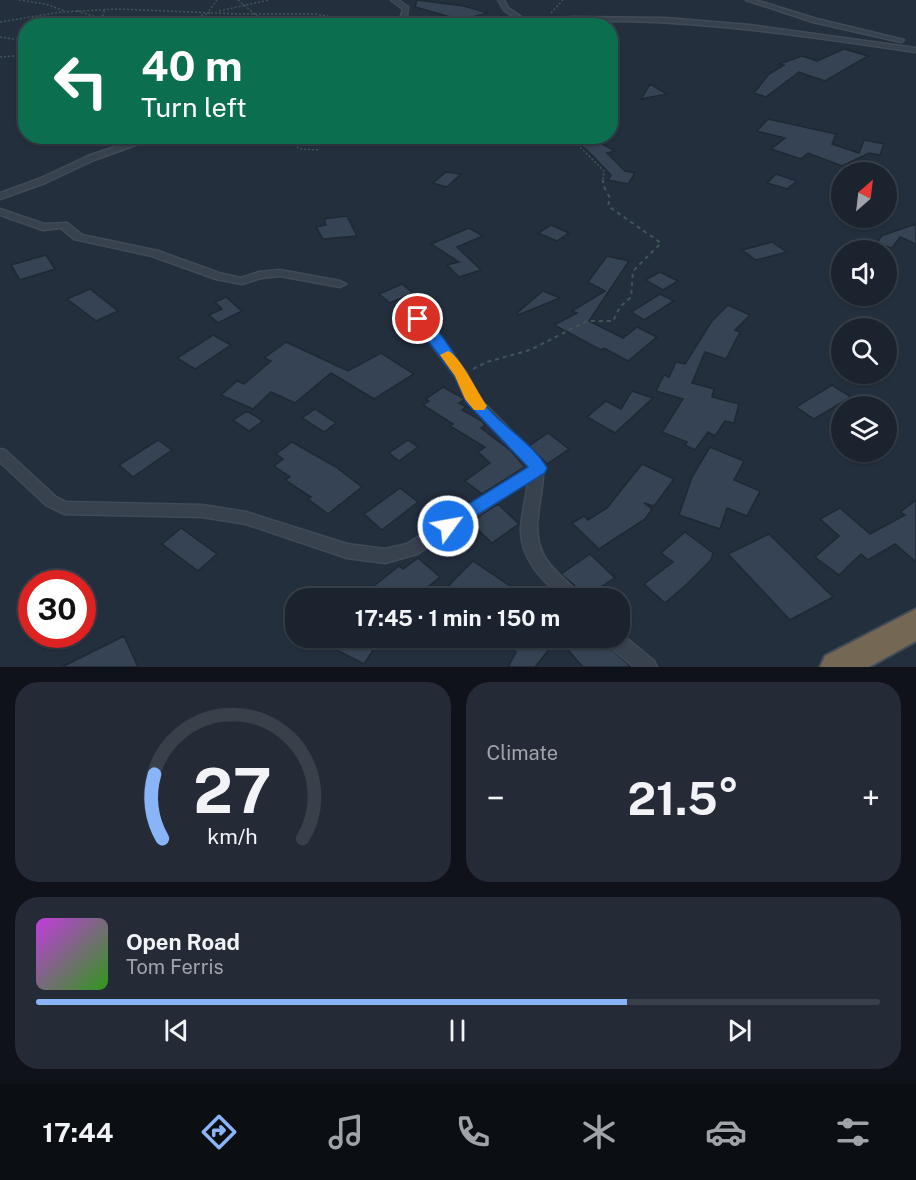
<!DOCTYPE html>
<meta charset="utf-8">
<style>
body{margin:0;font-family:"Public Sans",sans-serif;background:#242b36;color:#f1f3f6;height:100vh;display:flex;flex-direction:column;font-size:22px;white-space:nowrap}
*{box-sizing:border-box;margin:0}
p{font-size:20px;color:#a0a4aa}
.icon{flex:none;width:33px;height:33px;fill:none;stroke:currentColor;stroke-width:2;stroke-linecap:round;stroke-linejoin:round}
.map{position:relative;height:667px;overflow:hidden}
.drawer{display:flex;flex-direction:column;gap:15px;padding:15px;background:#0f1319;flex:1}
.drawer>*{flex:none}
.guide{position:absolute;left:18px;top:18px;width:600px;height:126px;border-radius:24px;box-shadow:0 2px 4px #0004,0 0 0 2px #39404a;background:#0b6e4f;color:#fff;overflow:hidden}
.needle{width:39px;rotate:28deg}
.buttons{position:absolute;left:831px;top:162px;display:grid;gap:12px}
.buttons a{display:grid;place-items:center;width:66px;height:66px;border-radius:50%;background:#1b232e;box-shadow:0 2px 4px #0004,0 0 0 2px #39404a;font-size:30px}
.speed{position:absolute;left:18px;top:570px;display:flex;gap:12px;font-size:30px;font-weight:700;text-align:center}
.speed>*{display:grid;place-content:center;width:78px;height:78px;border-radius:50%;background:#1b232e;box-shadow:0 2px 4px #0004,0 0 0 2px #39404a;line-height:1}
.speed .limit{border:9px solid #d22;background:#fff;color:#111}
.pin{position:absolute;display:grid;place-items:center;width:51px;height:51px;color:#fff;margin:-26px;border:3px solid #fff;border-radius:50%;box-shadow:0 2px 6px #0007}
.me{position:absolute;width:66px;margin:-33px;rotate:58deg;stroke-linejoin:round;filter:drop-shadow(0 0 4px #0008)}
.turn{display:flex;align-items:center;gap:21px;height:126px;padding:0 24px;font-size:27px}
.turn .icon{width:78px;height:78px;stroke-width:2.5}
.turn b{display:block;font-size:42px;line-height:51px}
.big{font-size:45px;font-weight:700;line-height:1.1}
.drawer .card{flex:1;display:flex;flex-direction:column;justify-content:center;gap:9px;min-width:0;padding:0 21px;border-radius:24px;background:#242b36}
.drawer .dial{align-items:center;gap:0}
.dial svg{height:156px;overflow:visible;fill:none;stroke:#39404a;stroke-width:7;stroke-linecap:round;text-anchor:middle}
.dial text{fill:#f1f3f6;stroke:none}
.song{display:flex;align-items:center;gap:18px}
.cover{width:72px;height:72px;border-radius:9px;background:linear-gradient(135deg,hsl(290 70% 55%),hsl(110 70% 35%))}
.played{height:6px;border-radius:3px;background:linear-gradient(90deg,#8ab4f8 70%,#39404a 70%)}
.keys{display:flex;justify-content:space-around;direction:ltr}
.heat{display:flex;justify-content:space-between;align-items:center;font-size:33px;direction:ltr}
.drawer .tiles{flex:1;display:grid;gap:15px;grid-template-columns:1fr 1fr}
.card:last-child{grid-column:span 2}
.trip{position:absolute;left:285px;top:588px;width:345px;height:60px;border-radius:24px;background:#1b232e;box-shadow:0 2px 4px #0004,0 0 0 2px #39404a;font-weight:700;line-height:60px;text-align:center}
.tab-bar{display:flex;height:96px;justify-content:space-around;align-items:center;background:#0b0e12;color:#a0a4aa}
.tab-bar .icon{width:42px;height:42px}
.tab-bar .on{color:#8ab4f8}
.tab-bar b{font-size:27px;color:#f1f3f6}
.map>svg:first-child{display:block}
.building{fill:#364354;stroke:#1f2835;stroke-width:1.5}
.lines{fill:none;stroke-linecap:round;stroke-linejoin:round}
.street-casing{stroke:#414a57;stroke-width:3}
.highway-casing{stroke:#434c59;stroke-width:4}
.path-far1{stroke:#3f5557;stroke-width:1.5;stroke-dasharray:2 2;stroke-linecap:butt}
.path{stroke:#3f5557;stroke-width:2;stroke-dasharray:4 4;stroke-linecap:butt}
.street{fill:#38414e;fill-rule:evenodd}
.highway{fill:#746855;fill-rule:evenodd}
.route{fill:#1a73e8;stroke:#114b97;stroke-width:1.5}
.slow{fill:#f59e0b}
</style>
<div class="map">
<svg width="916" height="667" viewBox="0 0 916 667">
<rect width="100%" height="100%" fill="#242f3e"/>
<!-- building -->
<path class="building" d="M417 0 464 6 488 13 461 20 415 7Z
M844 49 868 56 825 81 799 72 766 97 754 93 769 74 784 65 779 64 802 56 817 61Z
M650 84 667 94 641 99Z
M768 119 836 134 832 144 859 153 864 140 884 144 880 155 869 153 842 166 808 153 801 159 771 149 785 138 757 131Z
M562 136H588L615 151 607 153 625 171 635 173 628 184 608 180 611 175 586 149Z
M446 172 461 174 447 187 433 183Z
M776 174 797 181 787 189 767 183Z
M347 216 357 236 323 239 316 227 326 225 324 219Z
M916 224V244L900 237 892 248 877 244 881 236Z
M551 225 569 233 557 241 538 233Z
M469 228 483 236 457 247 481 270 459 277 447 265 459 262 431 244Z
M772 242 787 252 756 260 742 250Z
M46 255 55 269 20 280 11 265Z
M607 256 629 261 589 321 623 338 637 327 657 337 628 361 604 348 601 350 554 325 577 313 572 311 605 291 588 282Z
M660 272 678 281 663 290 645 280Z
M402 284 413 293 390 303 379 294Z
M90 289 118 311 96 321 67 299Z
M543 291 560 298 518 315 517 313Z
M660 294 674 301 644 320 631 312Z
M226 297 242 311 218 323 209 315 222 309 215 302Z
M728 305 750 315 735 330 740 332 726 359 705 352 692 383 714 389 712 397 739 404 734 423 725 421 715 436 708 432 695 450 685 445 687 442 662 432 683 399 656 391 664 375 669 377 676 362 685 364 712 321Z
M213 335 231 345 195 369 177 358Z
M286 342 348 371 381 353 414 374 374 399 331 373 295 403 271 392 253 409 221 395 237 381 244 384 271 361 264 358Z
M832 385 851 397 814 419 796 407Z
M443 387 463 398 464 400 459 403 466 407 462 410 482 421 485 425 481 428 510 450 525 467 482 494 465 481 490 463 478 452 485 447 450 426 453 424 423 405 429 401 426 399Z
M632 391 653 398 615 433 587 417 606 401 621 409Z
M315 409 336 423 324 432 302 418Z
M247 411 263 421 249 431 233 420Z
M548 433 569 449 547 464 529 446Z
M158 440 172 450 133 477 119 465Z
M408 440 418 447 399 461 389 453Z
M292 442 336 467 362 487 328 514 308 499 311 497 285 480 290 477 274 466 283 459 276 454Z
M710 447 744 461 734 480 760 491 747 516 727 508 720 529 679 515 692 477Z
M642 464 674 479 654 506 644 503 652 509 645 519 599 549 572 523 584 516 588 520 607 508Z
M400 488 418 502 382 530 364 514Z
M916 500V562L895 544 868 560 861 554 839 575 815 557 839 536 820 519 840 508 870 534 905 515 900 512Z
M498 504 519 524 492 543 470 522Z
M181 528 217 554 198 571 162 544Z
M685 532 713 553 711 560 687 584 665 603 644 584 673 562 661 553Z
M769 534 773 538 833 597 790 620 728 554Z
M590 554 615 578 584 598 581 591 561 574Z
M418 558 440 577 414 598H380L370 589 399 566 403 569Z
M473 561 510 586 499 598H467L449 585Z
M124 636 138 667H62Z
M313 638H381L364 664Z
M510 638H558L535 667H508L516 652 505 644Z
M586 638H599L631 667H583L568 650Z"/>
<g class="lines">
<!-- street casing -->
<g class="street-casing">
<path id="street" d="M391 0H398L408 7 407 16 409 26H403L401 16 403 9Z
M498 0H504L508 8 529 22 572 17 665 18 749 25 916 48V52C819 38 722 23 624 21 585 20 547 26 509 26L522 23 504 10Z
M746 0H755L817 19 904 40 901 42 813 22Z
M147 136H161L94 160 45 183 0 199V193L39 179 88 156Z
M0 209 44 224 67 223 82 235 158 251 219 273 241 278 259 272 280 270 340 281 346 284 340 287 280 276 261 278 242 284 216 279 152 256 74 239 61 228 43 230 0 215Z
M418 315 422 317 466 372 478 397 544 464 546 468 543 474C543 488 539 502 538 516 533 555 552 568 579 593L581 598H562C542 579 520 559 521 528 522 513 526 498 528 482L417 554 385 563 347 558 246 524 202 517 64 514 46 505 0 462V449L5 450 56 497 66 502 202 505 246 512 347 544 385 549 407 544 529 467 467 402 455 376 412 319Z
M620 633 654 661 657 667H634L607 644 604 638H620Z"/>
</g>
<!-- highway casing -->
<g class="highway-casing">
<path id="highway" d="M916 609V641L869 667H820L825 656Z"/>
</g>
<!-- path-far1 -->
<path class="path-far1" d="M19 0 45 4 65 11
M238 0 269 26
M77 11 96 17 104 26
M209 11 217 0
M219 11 269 0
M551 13 563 0
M101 20 105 9
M0 22 61 12 116 9 240 14H315L383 26
M184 26 199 16 210 13
M0 37 26 41
M0 57 26 55
M280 136 300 149 319 150
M569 136 604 171 603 182"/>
<!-- path -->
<path class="path" d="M473 369 487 362 530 350 587 321H613L620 307 631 297 633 271 661 243 608 206 610 198 603 185V180"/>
<!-- street -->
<use href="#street" class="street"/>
<!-- highway -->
<use href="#highway" class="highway"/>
</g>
<!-- route -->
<path class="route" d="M418 315C438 320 468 377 478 395 493 421 533 442 547 468L545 473 448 533 441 531 439 526 441 521 528 467 467 403 455 376 411 319Z"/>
<!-- slow -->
<path class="slow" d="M448 351C459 354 479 395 487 406L484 410H474L465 399 455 376 440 355Z"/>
</svg>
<div class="buttons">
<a><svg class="needle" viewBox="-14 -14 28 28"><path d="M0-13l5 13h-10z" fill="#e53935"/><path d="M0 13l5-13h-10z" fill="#a0a4aa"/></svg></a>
<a><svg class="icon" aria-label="sound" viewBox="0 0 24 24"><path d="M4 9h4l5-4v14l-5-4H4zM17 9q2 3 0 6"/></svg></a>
<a><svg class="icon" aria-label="search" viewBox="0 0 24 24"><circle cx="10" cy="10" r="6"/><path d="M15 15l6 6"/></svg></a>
<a><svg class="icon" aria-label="layers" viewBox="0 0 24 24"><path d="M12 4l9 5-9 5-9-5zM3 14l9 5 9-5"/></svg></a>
</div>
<div class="speed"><div class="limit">30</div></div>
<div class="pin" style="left:418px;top:319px;background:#d93025"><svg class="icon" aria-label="arrive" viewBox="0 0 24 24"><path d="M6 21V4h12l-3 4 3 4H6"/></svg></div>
<svg class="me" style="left:448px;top:526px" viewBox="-20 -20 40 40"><circle r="17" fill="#1a73e8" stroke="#fff" stroke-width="3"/><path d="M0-11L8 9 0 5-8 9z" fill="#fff"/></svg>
<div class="trip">17:45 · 1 min · 150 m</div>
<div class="guide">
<div class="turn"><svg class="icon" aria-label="left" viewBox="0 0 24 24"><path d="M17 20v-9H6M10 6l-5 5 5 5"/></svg><div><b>40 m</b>Turn left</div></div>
</div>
</div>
<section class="drawer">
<div class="tiles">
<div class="card dial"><svg viewBox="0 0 100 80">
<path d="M14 69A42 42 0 1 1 86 69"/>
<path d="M14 69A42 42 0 0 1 10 36" stroke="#8ab4f8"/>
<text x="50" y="56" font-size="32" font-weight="700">27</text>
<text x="50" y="72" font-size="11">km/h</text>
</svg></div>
<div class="card"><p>Climate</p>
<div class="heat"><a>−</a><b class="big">21.5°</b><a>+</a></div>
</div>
<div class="card">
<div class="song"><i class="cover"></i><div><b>Open Road</b><p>Tom Ferris</p></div></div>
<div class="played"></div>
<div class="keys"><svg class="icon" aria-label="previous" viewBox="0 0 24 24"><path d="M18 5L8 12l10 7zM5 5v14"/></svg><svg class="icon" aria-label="pause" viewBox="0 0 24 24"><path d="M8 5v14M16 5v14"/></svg><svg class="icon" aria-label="next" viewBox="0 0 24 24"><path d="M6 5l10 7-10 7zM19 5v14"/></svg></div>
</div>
</div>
</section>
<nav class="tab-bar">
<b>17:44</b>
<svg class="icon on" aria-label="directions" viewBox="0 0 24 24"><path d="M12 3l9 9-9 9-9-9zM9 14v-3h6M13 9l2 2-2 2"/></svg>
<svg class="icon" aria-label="music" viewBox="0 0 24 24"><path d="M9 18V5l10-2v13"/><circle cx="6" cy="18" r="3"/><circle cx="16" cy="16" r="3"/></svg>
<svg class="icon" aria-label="phone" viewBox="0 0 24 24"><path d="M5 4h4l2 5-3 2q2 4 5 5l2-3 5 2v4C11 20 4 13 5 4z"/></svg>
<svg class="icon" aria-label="climate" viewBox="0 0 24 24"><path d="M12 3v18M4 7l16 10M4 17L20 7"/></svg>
<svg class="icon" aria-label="car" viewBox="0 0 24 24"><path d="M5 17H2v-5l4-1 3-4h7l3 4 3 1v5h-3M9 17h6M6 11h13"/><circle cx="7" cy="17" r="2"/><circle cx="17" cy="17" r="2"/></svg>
<svg class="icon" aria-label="filters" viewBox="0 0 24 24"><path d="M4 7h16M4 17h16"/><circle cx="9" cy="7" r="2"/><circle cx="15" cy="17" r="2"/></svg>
</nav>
